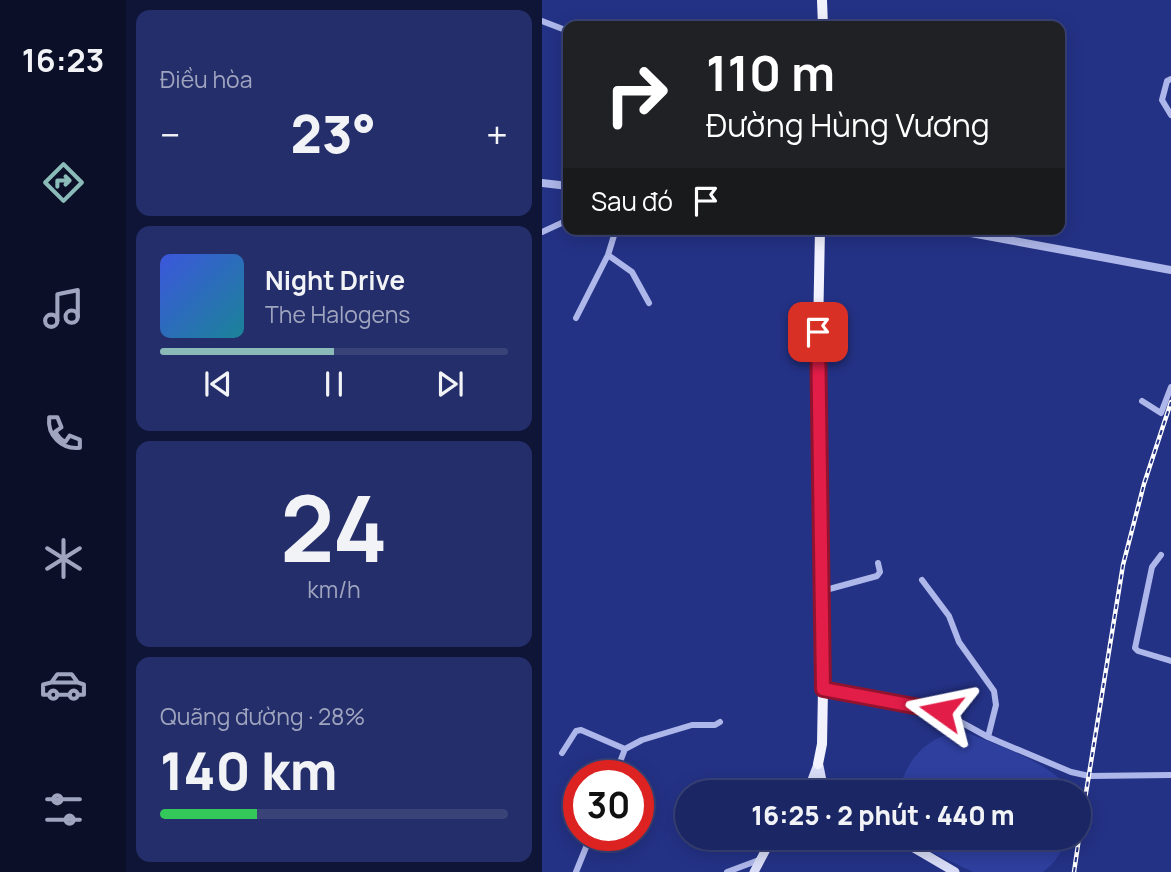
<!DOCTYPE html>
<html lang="vi">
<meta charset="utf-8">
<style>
body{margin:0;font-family:Manrope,sans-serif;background:#242e6a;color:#f1f3f6;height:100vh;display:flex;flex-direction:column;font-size:26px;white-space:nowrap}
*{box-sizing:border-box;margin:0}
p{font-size:23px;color:#a0a5bf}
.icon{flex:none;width:38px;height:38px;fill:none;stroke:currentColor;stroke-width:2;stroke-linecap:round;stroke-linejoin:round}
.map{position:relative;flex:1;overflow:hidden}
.side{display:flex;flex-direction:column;gap:10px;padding:10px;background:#0f1537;width:416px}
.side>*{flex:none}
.guide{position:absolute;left:21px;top:21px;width:502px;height:214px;border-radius:14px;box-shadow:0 4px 18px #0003,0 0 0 2px #394378;background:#202124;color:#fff;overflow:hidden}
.speed{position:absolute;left:21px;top:760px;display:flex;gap:14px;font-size:35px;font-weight:700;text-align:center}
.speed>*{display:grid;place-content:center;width:91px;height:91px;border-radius:50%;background:#1b2664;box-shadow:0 4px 18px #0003,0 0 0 2px #394378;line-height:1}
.speed .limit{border:10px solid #d22;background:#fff;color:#111}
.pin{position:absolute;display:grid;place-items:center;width:60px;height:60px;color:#fff;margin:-30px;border-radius:14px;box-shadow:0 4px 10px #0006}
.me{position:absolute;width:77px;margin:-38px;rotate:282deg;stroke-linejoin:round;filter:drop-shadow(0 0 5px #0008)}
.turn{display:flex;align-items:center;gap:24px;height:147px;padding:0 28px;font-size:32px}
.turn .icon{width:91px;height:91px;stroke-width:2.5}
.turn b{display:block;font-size:49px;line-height:60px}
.then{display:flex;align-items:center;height:66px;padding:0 28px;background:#0003;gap:14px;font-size:26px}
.big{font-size:52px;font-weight:800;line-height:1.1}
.side .card{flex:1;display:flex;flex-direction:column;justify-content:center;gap:10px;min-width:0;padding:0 24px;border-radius:14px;background:#242e6a}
.side .dial{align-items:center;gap:0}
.dial b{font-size:91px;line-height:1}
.song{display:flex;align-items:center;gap:21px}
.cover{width:84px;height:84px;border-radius:10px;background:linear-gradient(135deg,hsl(230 70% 55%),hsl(190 70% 35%))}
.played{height:7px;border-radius:4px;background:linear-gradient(90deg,#8bbbb9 50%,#394378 50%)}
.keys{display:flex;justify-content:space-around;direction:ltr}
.heat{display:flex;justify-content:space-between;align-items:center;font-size:38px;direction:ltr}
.charge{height:10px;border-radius:5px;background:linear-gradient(90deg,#34c759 28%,#394378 0)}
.trip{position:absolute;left:133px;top:780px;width:416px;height:70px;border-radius:35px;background:#1b2664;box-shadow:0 4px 18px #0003,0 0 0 2px #394378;font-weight:800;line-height:70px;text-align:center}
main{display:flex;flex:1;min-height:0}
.tab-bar{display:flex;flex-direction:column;width:126px;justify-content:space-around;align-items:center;background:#0b0f28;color:#a0a5bf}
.tab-bar .icon{width:49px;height:49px}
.tab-bar .active{color:#8bbbb9}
.tab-bar b{font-size:32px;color:#f1f3f6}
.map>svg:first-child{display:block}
.green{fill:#2e3f9e}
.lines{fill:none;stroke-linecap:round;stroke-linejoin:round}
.minor{stroke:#aeb7e9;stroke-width:6}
.tertiary{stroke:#aeb7e9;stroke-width:8}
.secondary{stroke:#d9ddf7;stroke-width:9}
.primary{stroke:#f1f2fe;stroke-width:10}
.rail-casing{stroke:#fff;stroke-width:4.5}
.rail{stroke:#243286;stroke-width:2;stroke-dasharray:5;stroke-linecap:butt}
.route-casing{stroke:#92132f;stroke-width:18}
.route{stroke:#e11d48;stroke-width:12}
</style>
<main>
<nav class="tab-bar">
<b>16:23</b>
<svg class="icon active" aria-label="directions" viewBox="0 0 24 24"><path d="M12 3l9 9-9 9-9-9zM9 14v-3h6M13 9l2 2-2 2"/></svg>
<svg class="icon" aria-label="music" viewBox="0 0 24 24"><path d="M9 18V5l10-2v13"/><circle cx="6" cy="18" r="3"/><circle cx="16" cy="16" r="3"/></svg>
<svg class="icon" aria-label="phone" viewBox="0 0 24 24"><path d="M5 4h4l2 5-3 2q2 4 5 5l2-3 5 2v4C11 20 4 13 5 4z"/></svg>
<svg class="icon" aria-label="climate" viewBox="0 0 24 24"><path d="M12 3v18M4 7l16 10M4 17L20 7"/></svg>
<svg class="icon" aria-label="car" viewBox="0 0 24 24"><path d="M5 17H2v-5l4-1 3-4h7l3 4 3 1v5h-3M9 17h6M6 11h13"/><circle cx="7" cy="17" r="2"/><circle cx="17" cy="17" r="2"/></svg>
<svg class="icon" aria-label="filters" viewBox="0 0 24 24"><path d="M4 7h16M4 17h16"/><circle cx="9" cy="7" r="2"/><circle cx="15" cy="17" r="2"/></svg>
</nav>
<section class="side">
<div class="card"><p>Điều hòa</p>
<div class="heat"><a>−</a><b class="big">23°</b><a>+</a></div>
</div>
<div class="card">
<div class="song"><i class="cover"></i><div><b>Night Drive</b><p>The Halogens</p></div></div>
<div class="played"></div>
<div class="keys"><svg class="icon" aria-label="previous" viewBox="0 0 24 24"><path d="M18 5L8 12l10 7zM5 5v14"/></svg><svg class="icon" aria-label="pause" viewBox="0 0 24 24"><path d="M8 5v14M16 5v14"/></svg><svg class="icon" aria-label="next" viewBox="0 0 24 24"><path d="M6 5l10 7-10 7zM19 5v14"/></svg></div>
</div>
<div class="card dial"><b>24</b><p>km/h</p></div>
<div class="card"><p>Quãng đường · 28%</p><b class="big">140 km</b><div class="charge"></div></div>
</section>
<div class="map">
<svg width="629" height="872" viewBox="0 0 629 872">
<rect width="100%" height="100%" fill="#243286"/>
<!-- green -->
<path class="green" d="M420 731C452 744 512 763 530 793H357C363 759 387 735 420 731Z
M366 838H523C521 852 512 864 501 872H431L368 842Z"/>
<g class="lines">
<!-- minor -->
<path class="minor" d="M0 21 26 31
M629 79 625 81 620 100 629 115
M99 229H106
M0 232 26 220
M66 255 90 272 107 303
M34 318 66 255 74 229
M600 401 619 413 629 387
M619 555 610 567 593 648 596 651 629 661
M380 580 407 616 417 642 452 691 454 705 446 737
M280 591 335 576 338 572 336 563
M281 689 395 709 446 737 529 772 547 776 629 775
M20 753 34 731 39 730 83 749
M73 775 83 749 100 740 150 725H173L178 722
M34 872 49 835
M185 872 217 860"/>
<!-- tertiary -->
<path class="tertiary" d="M0 183 26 186
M407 229 629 270"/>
<!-- secondary -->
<path class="secondary" d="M277 766 280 781 286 793
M265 793 276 764
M355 838 413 872
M212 872 230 838"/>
<!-- primary -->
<path class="primary" d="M280 0 281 26
M276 764 280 744 281 689 276 332 278 229"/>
<!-- rail casing -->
<g class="rail-casing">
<path id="rail" d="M537 836 581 565 602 484 629 402
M532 872 537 838"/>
</g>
<!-- rail -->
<use href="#rail" class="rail"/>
</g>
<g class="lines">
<!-- route casing -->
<g class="route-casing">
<path id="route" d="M276 332 281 689 399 711"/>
</g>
<!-- route -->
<use href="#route" class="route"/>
</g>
</svg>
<div class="speed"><div class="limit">30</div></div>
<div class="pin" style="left:276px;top:332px;background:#d93025"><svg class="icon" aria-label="arrive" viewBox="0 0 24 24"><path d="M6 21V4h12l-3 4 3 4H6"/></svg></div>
<svg class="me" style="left:399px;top:711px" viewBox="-20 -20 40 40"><path d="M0-17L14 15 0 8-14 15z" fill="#e11d48" stroke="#fff" stroke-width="4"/></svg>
<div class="trip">16:25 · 2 phút · 440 m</div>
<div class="guide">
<div class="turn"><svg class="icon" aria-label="right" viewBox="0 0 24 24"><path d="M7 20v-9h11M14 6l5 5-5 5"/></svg><div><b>110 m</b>Đường Hùng Vương</div></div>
<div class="then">Sau đó<svg class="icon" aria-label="arrive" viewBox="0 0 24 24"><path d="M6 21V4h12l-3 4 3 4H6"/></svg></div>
</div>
</div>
</main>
